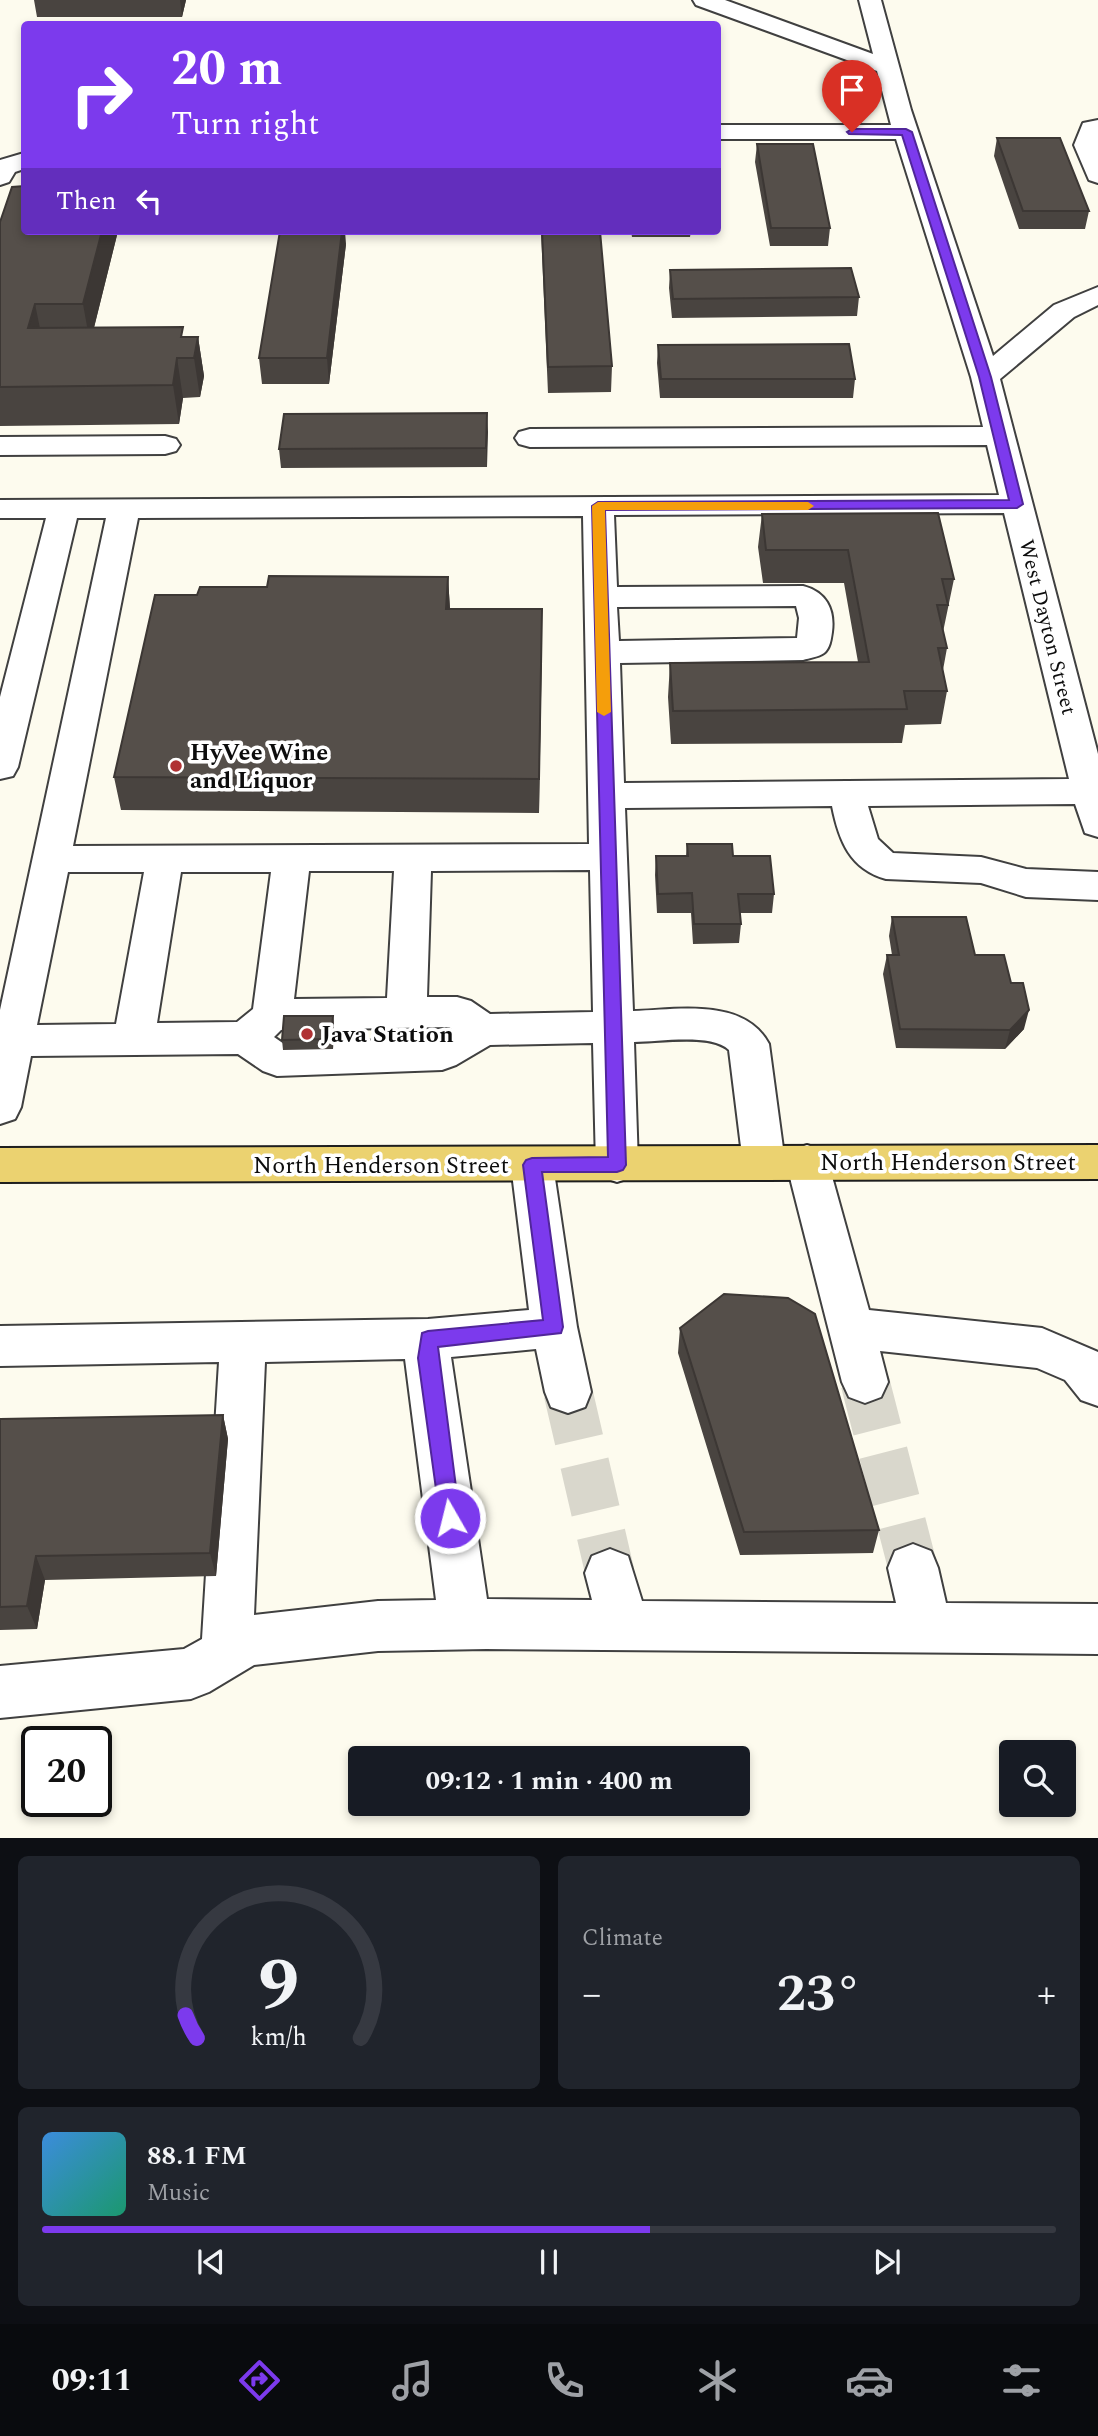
<!DOCTYPE html>
<meta charset="utf-8">
<style>
body{margin:0;font-family:Spectral,serif;background:#20242c;color:#f1f3f6;height:100vh;display:flex;flex-direction:column;font-size:26px;white-space:nowrap}
*{box-sizing:border-box;margin:0}
p{font-size:23px;color:#9ea1a6}
.icon{flex:none;width:38px;height:38px;fill:none;stroke:currentColor;stroke-width:2;stroke-linecap:round;stroke-linejoin:round}
.map{position:relative;height:1838px;overflow:hidden}
.drawer{display:flex;flex-direction:column;gap:18px;padding:18px;background:#0d0f14;flex:1}
.drawer>*{flex:none}
.banner{position:absolute;left:21px;top:21px;width:700px;height:214px;border-radius:7px;box-shadow:0 4px 10px #0003;background:#7c3aed;color:#fff;overflow:hidden}
.tools{position:absolute;left:999px;top:1740px;display:grid;gap:14px}
.tools a{display:grid;place-items:center;width:77px;height:77px;border-radius:7px;background:#171b24;box-shadow:0 4px 10px #0003;font-size:35px}
.speed{position:absolute;left:21px;top:1726px;display:flex;gap:14px;font-size:35px;font-weight:700;text-align:center}
.speed>*{display:grid;place-content:center;width:91px;height:91px;border-radius:50%;background:#171b24;box-shadow:0 4px 10px #0003;line-height:1}
.speed .limit{border:4px solid #111;border-radius:10px;background:#fff;color:#111}
.pin{position:absolute;display:grid;place-items:center;width:60px;height:60px;color:#fff;margin:-72px -30px;border-radius:50% 50% 50% 0;rotate:-45deg;box-shadow:0 0 7px #0007}
.pin .icon{rotate:45deg}
.me{position:absolute;width:77px;margin:-38px;rotate:352deg;stroke-linejoin:round;filter:drop-shadow(0 0 5px #0008)}
.turn{display:flex;align-items:center;gap:24px;height:147px;padding:0 35px;font-size:32px}
.turn .icon{width:91px;height:91px;stroke-width:2.5}
.turn b{display:block;font-size:49px;line-height:60px}
.then{display:flex;align-items:center;height:66px;padding:0 35px;background:#0003;gap:14px;font-size:26px}
.big{font-size:52px;font-weight:700;line-height:1.1}
.drawer .card{flex:1;display:flex;flex-direction:column;justify-content:center;gap:10px;min-width:0;padding:0 24px;border-radius:10px;background:#20242c}
.drawer .dial{align-items:center;gap:0}
.dial svg{height:182px;overflow:visible;fill:none;stroke:#363941;stroke-width:7;stroke-linecap:round;text-anchor:middle}
.dial text{fill:#f1f3f6;stroke:none}
.song{display:flex;align-items:center;gap:21px}
.cover{width:84px;height:84px;border-radius:10px;background:linear-gradient(135deg,hsl(210 70% 55%),hsl(160 70% 35%))}
.played{height:7px;border-radius:4px;background:linear-gradient(90deg,#7c3aed 60%,#363941 60%)}
.keys{display:flex;justify-content:space-around;direction:ltr}
.heat{display:flex;justify-content:space-between;align-items:center;font-size:38px;direction:ltr}
.drawer .tiles{flex:1;display:grid;gap:18px;grid-template-columns:1fr 1fr}
.card:last-child{grid-column:span 2}
.trip{position:absolute;left:348px;top:1746px;width:402px;height:70px;border-radius:7px;background:#171b24;box-shadow:0 4px 10px #0003;font-weight:700;line-height:70px;text-align:center}
.tab-bar{display:flex;height:112px;justify-content:space-around;align-items:center;background:#090b0e;color:#9ea1a6}
.tab-bar .icon{width:49px;height:49px}
.tab-bar .active{color:#7c3aed}
.tab-bar b{font-size:32px;color:#f1f3f6}
.map>svg:first-child{display:block}
.lines{fill:none;stroke-linecap:round;stroke-linejoin:round}
.minor-tunnel{stroke:#d9d7cc;stroke-width:49;stroke-dasharray:49 24;stroke-linecap:butt}
.minor-casing{stroke:#404040;stroke-width:4}
.major-casing{stroke:#1e1e1e;stroke-width:4}
.minor{fill:#fff;fill-rule:evenodd}
.major{fill:#ebd270;fill-rule:evenodd}
.wall{fill:#494440}
.shaded-wall{fill:#3c3734}
.building{fill:#554f4a;stroke:#3c3734;stroke-width:2}
.route{fill:#7c3aed;stroke:#51269a;stroke-width:2}
.slow{fill:#f59e0b}
.poi-dot{fill:#b03234;stroke:#fff;stroke-width:2.5}
.labels{text-anchor:middle;stroke-width:7;stroke-linejoin:round;paint-order:stroke}
.far-street-label{font-size:21px;fill:#0d0d0d;stroke:#fff}
.poi-label{font-size:24px;font-weight:bold;fill:#0d0d0d;stroke:#fff;text-anchor:start}
.street-label{font-size:24px;fill:#0d0d0d;stroke:#fff}
</style>
<div class="map">
<svg width="1098" height="1838" viewBox="0 0 1098 1838">
<rect width="100%" height="100%" fill="#fdfbee"/>
<g class="lines">
<!-- minor-tunnel -->
<path class="minor-tunnel" d="M865 1382 913 1568
M568 1392 610 1573"/>
<!-- minor casing -->
<g class="minor-casing">
<path id="minor" d="M693 0H725L873 54 859 0H881L911 110 993 356 1054 305 1098 287V305L1074 317 1000 379 1098 754V837L1085 833 1075 804 868 806 878 839 893 853 981 857 1026 869 1098 872V900L1026 897 981 883 886 879C850 869 839 841 832 806L625 808 633 1011C677 1010 744 997 769 1044L785 1163 779 1175 764 1180 749 1175 743 1163 729 1050C711 1033 659 1042 634 1042L638 1165 632 1177 617 1182 602 1177 596 1165 593 1043 490 1045 456 1065 442 1070 277 1076 263 1071 238 1054 31 1056 21 1107 15 1119 0 1124V1010L106 518H77L18 767 13 776 0 779V697L46 518H0V500L999 495 987 445 530 447 519 444 515 438 519 432 530 429 983 427 971 377 896 139H718V125H891L877 71 696 5ZM1004 513 1069 779 624 783 620 663 803 660C809 658 819 657 824 653 830 648 831 639 832 632 835 609 826 592 803 586L617 587 614 515ZM583 516 589 844 73 846 138 518ZM796 606 799 618 797 638 619 641 617 607ZM590 870 593 1012 490 1014 471 1001 457 997H427L431 871ZM309 871H394L387 998 294 999ZM68 872H144L116 1024 37 1025ZM181 872H271L253 1009 237 1022 157 1023ZM449 1027 452 1029 435 1038 284 1044 274 1037 281 1030Z
M1098 120V183L1089 180 1074 145 1083 123Z
M24 153V169L15 172 9 182 0 185V160Z
M165 436 176 439 180 445 176 451 165 454 0 455V437Z
M807 1145 822 1150 828 1162 869 1310 1042 1328 1098 1352V1406L1081 1400 1065 1380 1037 1368 880 1351 888 1382 881 1397 865 1403 849 1397 842 1382 786 1162 792 1150Z
M532 1148 547 1153 553 1165 577 1327 591 1392 585 1407 568 1413 551 1407 545 1392 536 1349 451 1357 487 1599 592 1600 585 1573 592 1556 610 1549 628 1556 642 1601 896 1603 888 1568 895 1551 913 1544 931 1551 938 1568 946 1603 1098 1604V1654L486 1649 378 1651 254 1665 209 1692 191 1699 0 1718V1666L184 1649 202 1639 219 1362 0 1366V1326L428 1319 529 1310 511 1165 517 1153ZM405 1359 436 1600 378 1601 254 1615 265 1362Z"/>
</g>
<!-- major casing -->
<g class="major-casing">
<path id="major" d="M1098 1145V1179L0 1182V1148Z"/>
</g>
<!-- minor -->
<use href="#minor" class="minor"/>
<!-- major -->
<use href="#major" class="major"/>
</g>
<!-- wall -->
<path class="wall" d="M34 0H186L182 17H37Z
M997 138 1089 211 1085 229H1019L994 156Z
M757 144 830 228 828 246H770L755 162Z
M0 222 24 231H118L94 328 185 337H198L204 376 200 397 183 398 179 424 0 426Z
M541 231 612 366 611 392 548 393Z
M631 231H691L690 237H632Z
M346 244 329 384H262L259 358Z
M670 270 859 297 857 316 672 318 669 288Z
M658 345 855 379 853 398H660L657 363Z
M487 413V467L281 468 279 449Z
M762 514 954 579 943 632 947 648 943 670 947 691 941 724 905 725 902 743 671 744 668 697 670 663 858 662 844 583H763L758 547Z
M448 577 450 609H542L539 813 121 810 114 777 197 595 267 587Z
M687 844 733 856 774 894 772 913H740L741 924 739 943 693 944 691 913H657L655 875 656 856H686Z
M892 917 975 955 1011 983 1024 1029 1005 1049 896 1048 883 974 887 955H892L889 936Z
M333 1016 334 1026 333 1049 283 1050 282 1040Z
M680 1328 879 1530 873 1553 740 1555 678 1353Z
M223 1415 228 1439 216 1576 45 1580 37 1629 0 1630V1419Z"/>
<!-- shaded-wall -->
<path class="shaded-wall" d="M180 0H186L182 17Z
M102 231H118L90 343 83 304Z
M342 231H345L346 244 329 384 327 358Z
M35 304 43 343 28 328Z
M198 337 204 376 200 397 194 358Z
M177 358 183 398 179 424 173 385Z
M487 413 488 432 487 467 486 448Z
M448 577 450 610 446 609Z
M542 609V642L539 813V779Z
M1029 1010 1024 1029 1005 1049 1010 1030Z
M333 1016 334 1026 333 1049 331 1039Z
M223 1415 228 1439 216 1576 210 1553Z
M36 1556 45 1580 37 1629 27 1606Z"/>
<!-- building -->
<path class="building" d="M997 138H1060L1089 211H1023Z
M757 144H813L830 228H771Z
M24 186V231H102L83 304H35L28 328 183 327 181 337H198L194 358H177L173 385 0 387V222L12 187Z
M280 231H342L327 358H259Z
M542 231H600L612 366 548 367Z
M851 268 859 297 673 299 670 270Z
M849 344 855 379H661L658 345Z
M487 413 486 448 279 449 284 414Z
M938 513 954 579H942L948 605H937L947 648H938L947 691H904L907 709 673 711 670 663 869 662 848 550H766L762 514Z
M269 576 448 577 446 609H542L539 779 114 777 155 595H197L200 587H267Z
M687 844H732L733 856H770L774 894H738L741 924H694L692 893 658 894 656 856H688Z
M892 917H966L975 955H1004L1011 983H1023L1029 1010 1010 1030 900 1029 887 955H899Z
M284 1016H333L331 1039 282 1040Z
M724 1294 788 1298 815 1314 879 1530 744 1532 680 1328Z
M223 1415 210 1553 36 1556 27 1606 0 1607V1419Z"/>
<!-- route -->
<path class="route" d="M852 129H906L912 132 991 377 1023 504 1017 508 605 510 626 1165 623 1170 617 1172H542L563 1327 561 1333 438 1347 460 1518 457 1525 450 1528 443 1525 440 1518 418 1358 422 1333 428 1331 543 1320 523 1165 526 1160 532 1158 608 1157 592 506 598 502 1009 500 979 377 902 135 849 134 847 132Z"/>
<!-- slow -->
<path class="slow" d="M598 502H808L814 506 808 510H605L611 712 604 716 597 712 592 506Z"/>
<!-- markers -->
<g class="poi-dot">
<circle cx="176" cy="766" r="7"/>
<circle cx="307" cy="1034" r="7"/>
</g>
<g class="labels">
<!-- far-street labels -->
<g class="far-street-label">
<text transform="translate(1048 627) rotate(76)" y="7">West Dayton Street</text>
</g>
<!-- poi labels -->
<g class="poi-label">
<text x="190" y="760">HyVee Wine<tspan x="190" dy="28">and Liquor</tspan></text>
<text x="321" y="1042">Java Station</text>
</g>
<!-- street labels -->
<g class="street-label">
<text x="948" y="1170">North Henderson Street</text>
<text x="381" y="1173">North Henderson Street</text>
</g>
</g>
</svg>
<div class="tools">
<a><svg class="icon" aria-label="search" viewBox="0 0 24 24"><circle cx="10" cy="10" r="6"/><path d="M15 15l6 6"/></svg></a>
</div>
<div class="speed"><div class="limit">20</div></div>
<div class="pin" style="left:852px;top:132px;background:#d93025"><svg class="icon" aria-label="arrive" viewBox="0 0 24 24"><path d="M6 21V4h12l-3 4 3 4H6"/></svg></div>
<svg class="me" style="left:450px;top:1518px" viewBox="-20 -20 40 40"><circle r="17" fill="#7c3aed" stroke="#fff" stroke-width="3"/><path d="M0-11L8 9 0 5-8 9z" fill="#fff"/></svg>
<div class="trip">09:12 · 1 min · 400 m</div>
<div class="banner">
<div class="turn"><svg class="icon" aria-label="right" viewBox="0 0 24 24"><path d="M7 20v-9h11M14 6l5 5-5 5"/></svg><div><b>20 m</b>Turn right</div></div>
<div class="then">Then<svg class="icon" aria-label="left" viewBox="0 0 24 24"><path d="M17 20v-9H6M10 6l-5 5 5 5"/></svg></div>
</div>
</div>
<section class="drawer">
<div class="tiles">
<div class="card dial"><svg viewBox="0 0 100 80">
<path d="M14 69A42 42 0 1 1 86 69"/>
<path d="M14 69A42 42 0 0 1 9 59" stroke="#7c3aed"/>
<text x="50" y="56" font-size="32" font-weight="700">9</text>
<text x="50" y="72" font-size="11">km/h</text>
</svg></div>
<div class="card"><p>Climate</p>
<div class="heat"><a>−</a><b class="big">23°</b><a>+</a></div>
</div>
<div class="card">
<div class="song"><i class="cover"></i><div><b>88.1 FM</b><p>Music</p></div></div>
<div class="played"></div>
<div class="keys"><svg class="icon" aria-label="previous" viewBox="0 0 24 24"><path d="M18 5L8 12l10 7zM5 5v14"/></svg><svg class="icon" aria-label="pause" viewBox="0 0 24 24"><path d="M8 5v14M16 5v14"/></svg><svg class="icon" aria-label="next" viewBox="0 0 24 24"><path d="M6 5l10 7-10 7zM19 5v14"/></svg></div>
</div>
</div>
</section>
<nav class="tab-bar">
<b>09:11</b>
<svg class="icon active" aria-label="directions" viewBox="0 0 24 24"><path d="M12 3l9 9-9 9-9-9zM9 14v-3h6M13 9l2 2-2 2"/></svg>
<svg class="icon" aria-label="music" viewBox="0 0 24 24"><path d="M9 18V5l10-2v13"/><circle cx="6" cy="18" r="3"/><circle cx="16" cy="16" r="3"/></svg>
<svg class="icon" aria-label="phone" viewBox="0 0 24 24"><path d="M5 4h4l2 5-3 2q2 4 5 5l2-3 5 2v4C11 20 4 13 5 4z"/></svg>
<svg class="icon" aria-label="climate" viewBox="0 0 24 24"><path d="M12 3v18M4 7l16 10M4 17L20 7"/></svg>
<svg class="icon" aria-label="car" viewBox="0 0 24 24"><path d="M5 17H2v-5l4-1 3-4h7l3 4 3 1v5h-3M9 17h6M6 11h13"/><circle cx="7" cy="17" r="2"/><circle cx="17" cy="17" r="2"/></svg>
<svg class="icon" aria-label="filters" viewBox="0 0 24 24"><path d="M4 7h16M4 17h16"/><circle cx="9" cy="7" r="2"/><circle cx="15" cy="17" r="2"/></svg>
</nav>
